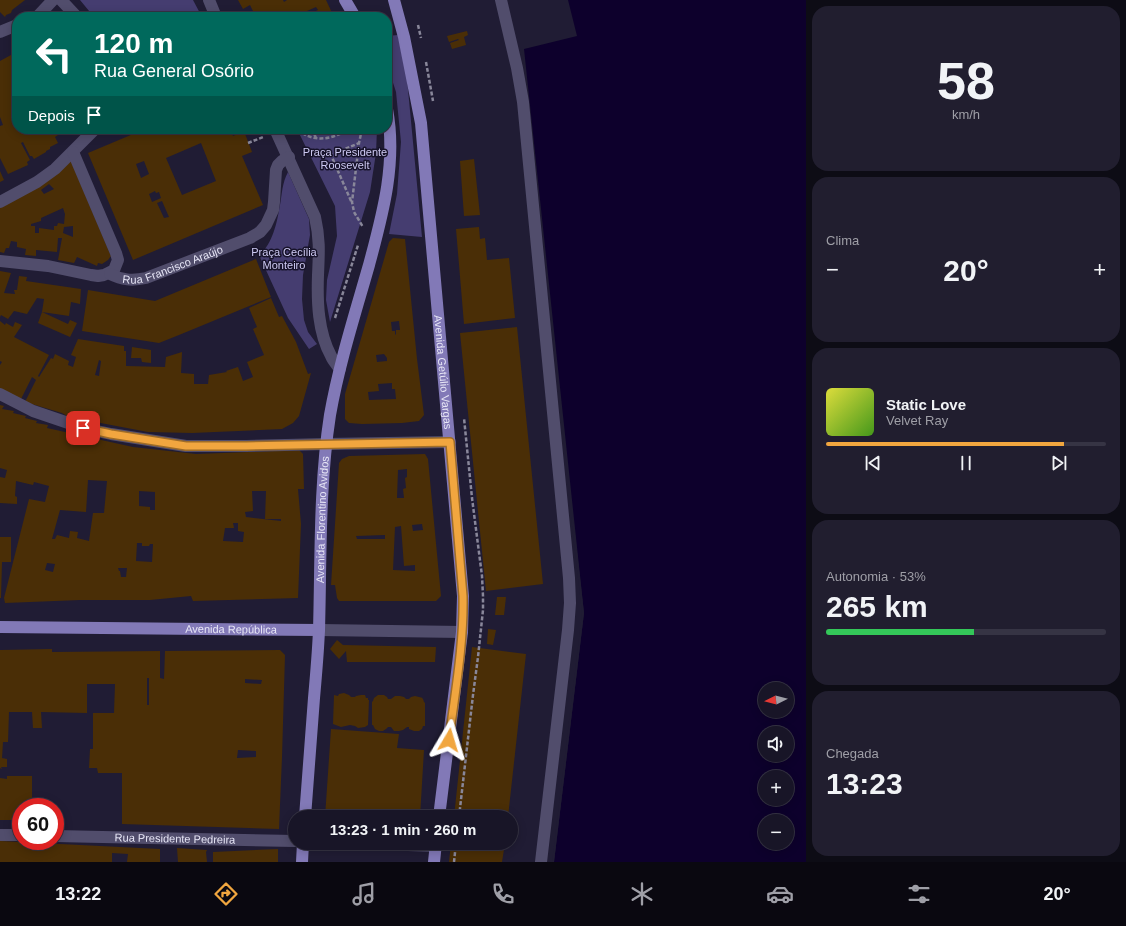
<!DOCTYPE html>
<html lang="pt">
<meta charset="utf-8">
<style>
body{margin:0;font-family:Arial,sans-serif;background:#211e2f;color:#f1f3f6;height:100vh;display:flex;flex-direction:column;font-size:15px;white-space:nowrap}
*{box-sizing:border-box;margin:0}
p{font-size:13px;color:#9f9fa7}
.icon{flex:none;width:22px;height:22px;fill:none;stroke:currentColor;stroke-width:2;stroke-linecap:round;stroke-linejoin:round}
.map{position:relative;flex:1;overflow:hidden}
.drawer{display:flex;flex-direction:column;gap:6px;padding:6px;background:#0d0c15;width:320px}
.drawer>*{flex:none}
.hud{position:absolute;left:12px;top:12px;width:380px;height:122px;border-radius:16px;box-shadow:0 2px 10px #0003,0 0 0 1px #363444;background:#00695c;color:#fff;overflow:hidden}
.needle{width:26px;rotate:264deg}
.fabs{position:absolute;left:758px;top:682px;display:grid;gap:8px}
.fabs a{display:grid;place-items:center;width:36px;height:36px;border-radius:50%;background:#181527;box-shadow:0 2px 10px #0003,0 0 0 1px #363444;font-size:20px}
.speed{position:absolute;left:12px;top:798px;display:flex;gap:8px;font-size:20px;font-weight:700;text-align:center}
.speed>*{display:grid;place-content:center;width:52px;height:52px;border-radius:50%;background:#181527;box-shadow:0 2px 10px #0003,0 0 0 1px #363444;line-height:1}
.speed .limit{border:6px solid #d22;background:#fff;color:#111}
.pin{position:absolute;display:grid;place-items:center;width:34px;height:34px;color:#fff;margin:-17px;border-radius:8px;box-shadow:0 2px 6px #0006}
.me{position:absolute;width:44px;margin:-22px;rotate:7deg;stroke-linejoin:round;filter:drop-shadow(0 0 3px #0008)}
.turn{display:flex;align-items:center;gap:14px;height:84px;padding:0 16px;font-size:18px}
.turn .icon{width:52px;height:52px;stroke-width:2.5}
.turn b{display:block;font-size:28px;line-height:34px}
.then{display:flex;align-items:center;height:38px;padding:0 16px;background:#0003;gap:8px;font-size:15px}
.big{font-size:30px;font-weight:800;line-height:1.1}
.drawer .tile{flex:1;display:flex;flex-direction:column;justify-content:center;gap:6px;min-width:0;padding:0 14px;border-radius:16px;background:#211e2f}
.drawer .dial{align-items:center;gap:0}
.dial b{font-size:52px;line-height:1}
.song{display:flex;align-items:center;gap:12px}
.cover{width:48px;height:48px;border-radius:6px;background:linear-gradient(135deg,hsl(60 70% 55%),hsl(100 70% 35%))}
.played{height:4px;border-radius:2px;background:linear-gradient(90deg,#f1a63f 85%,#363444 85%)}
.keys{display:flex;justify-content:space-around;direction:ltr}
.heat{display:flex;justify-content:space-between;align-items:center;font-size:22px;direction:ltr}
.charge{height:6px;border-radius:3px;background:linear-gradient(90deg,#34c759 53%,#363444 0)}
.trip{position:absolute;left:288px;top:810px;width:230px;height:40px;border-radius:20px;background:#181527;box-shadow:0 2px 10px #0003,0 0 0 1px #363444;font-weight:800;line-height:40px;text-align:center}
.dock{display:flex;height:64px;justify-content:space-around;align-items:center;background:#0a0810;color:#9f9fa7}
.dock .icon{width:28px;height:28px}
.dock .on{color:#f1a63f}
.dock b{font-size:18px;color:#f1f3f6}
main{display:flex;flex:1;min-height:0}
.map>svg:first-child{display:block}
.green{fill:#453d70}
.water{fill:#0d002c;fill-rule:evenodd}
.pier{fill:#201c34}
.building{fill:#4a2e06;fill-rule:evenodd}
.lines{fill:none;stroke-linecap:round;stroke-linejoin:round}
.path{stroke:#89879a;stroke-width:2.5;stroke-dasharray:4 2;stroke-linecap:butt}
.minor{stroke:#514d6c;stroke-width:12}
.major{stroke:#8279b7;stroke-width:12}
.route-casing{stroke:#9d6c29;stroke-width:10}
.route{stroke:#f1a63f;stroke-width:7}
.labels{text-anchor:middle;stroke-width:3;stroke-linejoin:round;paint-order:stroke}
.park-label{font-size:11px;fill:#cecaf3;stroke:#17132a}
.street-label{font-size:11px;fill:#e7e6f6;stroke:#17132a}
</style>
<main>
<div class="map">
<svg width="806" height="862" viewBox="0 0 806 862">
<rect width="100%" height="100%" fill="#201c34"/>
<!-- green -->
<path class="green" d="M80 0H193L202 17H94Z
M398 35 407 79 422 237 389 234 397 194 401 142 396 92 387 64V36Z
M297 129H377L376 153 370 192 330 322 326 300 327 280 337 236 335 206Z
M288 172 309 219 310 235 303 275 302 299 304 320 308 332 317 344 309 349 288 318 259 255C273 244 277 222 280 205 282 194 282 183 288 172Z"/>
<!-- water -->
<path class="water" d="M568 0H806V862H554L584 613 524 49 577 36ZM765 689H787V711H765ZM765 733H787V755H765ZM765 777H787V799H765ZM765 821H787V843H765Z"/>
<!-- pier -->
<path class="pier" d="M573 516 584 613 554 862H552L582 613 571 517Z"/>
<!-- building -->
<path class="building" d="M0 0H25L12 10 11 13 6 15 5 17 0 12Z
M238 0H283L284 2 287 0H326L334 17H256L250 5 243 9ZM316 7 318 10 309 14 307 11Z
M467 31 468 35 464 37 466 45 452 49 450 43 459 40 458 39 449 42 447 36Z
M11 55 12 58 17 55V129H58V135L55 137 58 143 50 147V149L46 151V152L34 159 32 156H30L23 142 21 143 30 160 27 162 28 165 8 174 0 158V126L3 125 0 117V61Z
M145 129H230L233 136 244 131 252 152 242 156 263 205 133 260 88 153ZM201 143 216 181 182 195 166 158ZM144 161 149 174 141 178 136 164ZM155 191 156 193 159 192 161 198 152 202 149 194ZM162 201 169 217 164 218 157 203Z
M70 159 111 256 108 260 102 264 98 263 97 266 77 257 74 263 58 260 62 238H58L57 252 36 250V256L25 255 26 249 17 247V242L11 241 9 248H6L4 253 0 252V207ZM49 184 54 189 44 194 41 190ZM63 208 65 214 64 224 58 223 57 226H54V230L39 228V233H35V226H31V224L41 221V218ZM73 226V237L63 233 64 227Z
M474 159 480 215 464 216 460 161Z
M0 171 4 180 0 182Z
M479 227 480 239 485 238 487 260 509 258 515 318 464 324 456 229Z
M393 238 405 239 417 359 424 415 419 421 402 423 362 424 349 423 345 419V394L389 242ZM399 321 400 330H396V334L395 335V331H392L391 322ZM384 354 387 358V361L377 362 376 355ZM392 383V389H395L396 399 369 400 368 392 379 391 378 384Z
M256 259 271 297 179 335 159 343 82 331 88 290 155 301Z
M0 271 11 273 4 293 15 294 14 290H17L19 276 27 277 26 281 81 289 80 304 71 302 69 316 42 312 68 324 70 320 77 323 70 337 38 323 42 312 44 299 37 298 27 314 14 311 8 319 1 315 0 317Z
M271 298 279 317 282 316 296 342 308 374 311 373 299 416 293 423 282 429 192 433 148 432 90 421 80 418 69 417 62 413 25 402 36 380 32 377 21 399 0 389V365L2 362 0 361V321L5 325 6 323 13 327 15 322 22 325 14 337 49 355 38 376 39 377 51 358 53 359 55 354 69 361 68 365 73 367 76 357 71 355 78 339 124 346V351H126V366L165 367 166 357 182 352 181 373 194 374V384H208L209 375 227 372 226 371 238 367 243 381 253 377 247 362 264 355 253 329 257 327 249 308ZM99 360 101 361 99 376 95 375Z
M517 327 543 584 486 591 460 333Z
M132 347 151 350V363L142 362 141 358H131Z
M0 405 4 406 2 409 14 411 13 413 26 416 25 418 37 421 36 423 48 425 47 428 133 447 196 454 299 450 303 454 304 489H298L301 524 298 598 193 601 191 596 150 600H80L5 603 4 598 29 499 45 502 49 486 34 482 33 485 16 481 15 496 17 497V504L0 503V477L5 478 7 470 0 468ZM88 480 107 481 104 513H93L89 541 77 538 78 532 70 531 69 538 57 535 55 539H52L60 510 86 512ZM139 491 155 492V510H150V507L139 506ZM252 491H266L265 519H281V521L246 517 245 512 253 511ZM233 523H238V531L244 532 243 542 223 541 225 528H234ZM137 543H142V546H149L150 544H153L152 562 136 561ZM47 563 55 564 53 572 45 570ZM118 568H127L126 577H121L120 571H119Z
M425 454 428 459 441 596 436 601H339L337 598 335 585H331L339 463 342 459 349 456ZM407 469V477L405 478 406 488 403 489 404 498H397L398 470ZM422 524 423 530 413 531 412 525ZM401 526 404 566 415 565V571L393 570 395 527ZM385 535V539H357L356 536Z
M0 537H11V562H2L1 598H0Z
M497 597H506L504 615H495Z
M488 629 496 630 493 645 487 644Z
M337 640 343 645 436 647 435 662H347L346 651 339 659 330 649Z
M472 647 526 654 508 817H454Z
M52 649V652L160 651V678L164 679 165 651 280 650 285 655 282 757 279 829 122 824V773H98L97 768H89L90 749H93V713H114L115 684H87V713L41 712 42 728H33L32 712H9L8 742H3L2 758 7 759V767H1L2 769 0 768V650ZM147 678H149V705H147ZM245 679 262 680 261 684 245 683ZM238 750 256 751V757L237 758Z
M344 693 349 695 351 697H355L356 696 361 695H365L366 698H368V700H369L368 725 365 727 358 728 355 726 350 725 341 727 333 724 334 695 338 696 339 694Z
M378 695H384L387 697 388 699H391L395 696H400L404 697 406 699H409L411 697 415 696 423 698 422 699H423L424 702 425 703V726H423L422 729 419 731H414L409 729V727H407L403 730 399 731H394L391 727H388L386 729 383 731H379L375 729 373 725H372V702L373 701 374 698Z
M331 729 399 734 397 748 424 750 420 817H325Z
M7 776H32V807H21V820H0V778L7 779Z
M0 841 160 849V862H127L128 854 112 853V862H0Z
M451 843H505L502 862H449Z
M177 848 207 850 206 852 207 862H178Z
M278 849V862H213V852Z"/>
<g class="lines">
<!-- path -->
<path class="path" d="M418 25 421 38
M426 62 433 101
M298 129C312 144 334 139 349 129
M312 129 316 138
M336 129 339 135
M362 129 359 143 352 202 354 212 363 227
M248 143 263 137
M351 201 331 155 359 143
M335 318 358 245
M459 817 473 695 478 657 483 610V596L482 576 472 498 464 418
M454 862 456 843"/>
<!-- minor -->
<g class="minor">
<path d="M61 0 77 17"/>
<path d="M209 0 216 17"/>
<path d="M501 0 517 68 523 102 569 578 570 603 568 630 541 862"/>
<path d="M37 17 53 0"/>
<path d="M0 32 17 25"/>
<path d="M275 129 315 217C320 239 319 253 318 275 317 302 318 332 331 356 333 361 337 365 340 369"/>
<path d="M0 202 37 182 55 169 95 129"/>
<path d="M0 261 48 266 91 275 98 276 104 275 114 270 118 260 116 253 73 152"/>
<path id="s1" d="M110 274C122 280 132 281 146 278L250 238 260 232 266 225 273 210 274 202 276 170 278 165 282 161 289 157"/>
<path d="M0 394 33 411 83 428 111 434 186 446H246L327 444 450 442"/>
<path d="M319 630 462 632"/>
<path d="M0 835H21"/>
<path id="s2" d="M55 836 295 841"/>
<path d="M353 843 435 846"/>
</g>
<!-- major -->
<g class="major">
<path d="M345 0 355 17"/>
<path id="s3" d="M394 0 404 37 421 123 463 596 462 632 439 817"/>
<path id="s4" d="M0 627 319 630"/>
<path id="s5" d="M305 817C308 777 311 738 314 698 316 676 318 653 319 630 321 559 319 486 330 415 339 364 355 314 369 265 383 213 397 162 387 109"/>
<path d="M302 862 303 843"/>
<path d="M434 862 436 843"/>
</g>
</g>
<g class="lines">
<!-- route casing -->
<g class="route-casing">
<path id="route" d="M83 428 111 434 186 446H246L450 442 463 596C464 644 455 692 449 740"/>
</g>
<!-- route -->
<use href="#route" class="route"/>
</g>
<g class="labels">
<!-- park labels -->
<g class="park-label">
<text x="345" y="156">Praça Presidente<tspan x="345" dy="13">Roosevelt</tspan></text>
<text x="284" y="256">Praça Cecília<tspan x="284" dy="13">Monteiro</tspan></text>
</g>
<!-- street labels -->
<g class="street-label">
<text dy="4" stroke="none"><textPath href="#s1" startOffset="66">Rua Francisco Araújo</textPath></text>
<text dy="4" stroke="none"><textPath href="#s3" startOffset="376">Avenida Getúlio Vargas</textPath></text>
<text dy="4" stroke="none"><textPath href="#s5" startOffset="298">Avenida Florentino Avidos</textPath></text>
<text dy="4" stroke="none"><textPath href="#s4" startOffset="231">Avenida República</textPath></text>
<text dy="4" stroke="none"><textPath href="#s2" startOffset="120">Rua Presidente Pedreira</textPath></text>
</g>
</g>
</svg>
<div class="fabs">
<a><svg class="needle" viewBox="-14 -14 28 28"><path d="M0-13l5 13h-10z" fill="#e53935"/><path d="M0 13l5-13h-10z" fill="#9f9fa7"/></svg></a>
<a><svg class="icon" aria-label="sound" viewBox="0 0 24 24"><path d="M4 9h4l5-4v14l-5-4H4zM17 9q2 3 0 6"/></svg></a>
<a>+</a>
<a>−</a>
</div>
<div class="speed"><div class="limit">60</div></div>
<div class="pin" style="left:83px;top:428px;background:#d93025"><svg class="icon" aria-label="arrive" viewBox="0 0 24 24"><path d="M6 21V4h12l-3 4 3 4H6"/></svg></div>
<svg class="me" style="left:449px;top:740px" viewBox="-20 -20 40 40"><path d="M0-17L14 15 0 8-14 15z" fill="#f1a63f" stroke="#fff" stroke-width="4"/></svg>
<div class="trip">13:23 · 1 min · 260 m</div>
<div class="hud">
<div class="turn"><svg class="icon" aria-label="left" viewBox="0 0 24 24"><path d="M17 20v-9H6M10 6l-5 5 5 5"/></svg><div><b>120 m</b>Rua General Osório</div></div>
<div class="then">Depois<svg class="icon" aria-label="arrive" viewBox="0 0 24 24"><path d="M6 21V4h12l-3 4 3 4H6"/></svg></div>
</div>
</div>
<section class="drawer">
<div class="tile dial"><b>58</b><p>km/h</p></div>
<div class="tile"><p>Clima</p>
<div class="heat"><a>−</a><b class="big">20°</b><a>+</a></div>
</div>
<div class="tile">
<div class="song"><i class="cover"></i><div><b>Static Love</b><p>Velvet Ray</p></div></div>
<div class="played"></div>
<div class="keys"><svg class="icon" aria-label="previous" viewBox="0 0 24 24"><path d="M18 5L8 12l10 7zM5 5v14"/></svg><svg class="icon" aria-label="pause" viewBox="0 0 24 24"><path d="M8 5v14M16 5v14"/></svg><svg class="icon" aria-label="next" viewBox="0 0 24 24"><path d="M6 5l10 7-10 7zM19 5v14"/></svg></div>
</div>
<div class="tile"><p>Autonomia · 53%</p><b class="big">265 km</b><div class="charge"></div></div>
<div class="tile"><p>Chegada</p><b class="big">13:23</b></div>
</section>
</main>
<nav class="dock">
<b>13:22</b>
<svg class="icon on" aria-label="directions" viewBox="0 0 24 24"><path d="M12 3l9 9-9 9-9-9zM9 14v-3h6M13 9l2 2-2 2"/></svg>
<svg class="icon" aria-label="music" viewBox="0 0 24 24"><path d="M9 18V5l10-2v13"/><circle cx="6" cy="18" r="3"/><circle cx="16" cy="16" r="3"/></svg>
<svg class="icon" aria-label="phone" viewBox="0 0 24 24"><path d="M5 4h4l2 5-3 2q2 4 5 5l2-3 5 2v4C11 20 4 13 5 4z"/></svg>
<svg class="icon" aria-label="climate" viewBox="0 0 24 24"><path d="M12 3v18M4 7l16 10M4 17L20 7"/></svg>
<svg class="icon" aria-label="car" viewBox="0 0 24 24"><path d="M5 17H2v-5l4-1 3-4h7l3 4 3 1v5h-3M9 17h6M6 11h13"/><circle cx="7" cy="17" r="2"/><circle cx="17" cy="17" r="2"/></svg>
<svg class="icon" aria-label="filters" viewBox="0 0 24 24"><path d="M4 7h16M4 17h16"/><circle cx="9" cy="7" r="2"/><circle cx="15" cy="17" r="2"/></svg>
<b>20°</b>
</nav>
